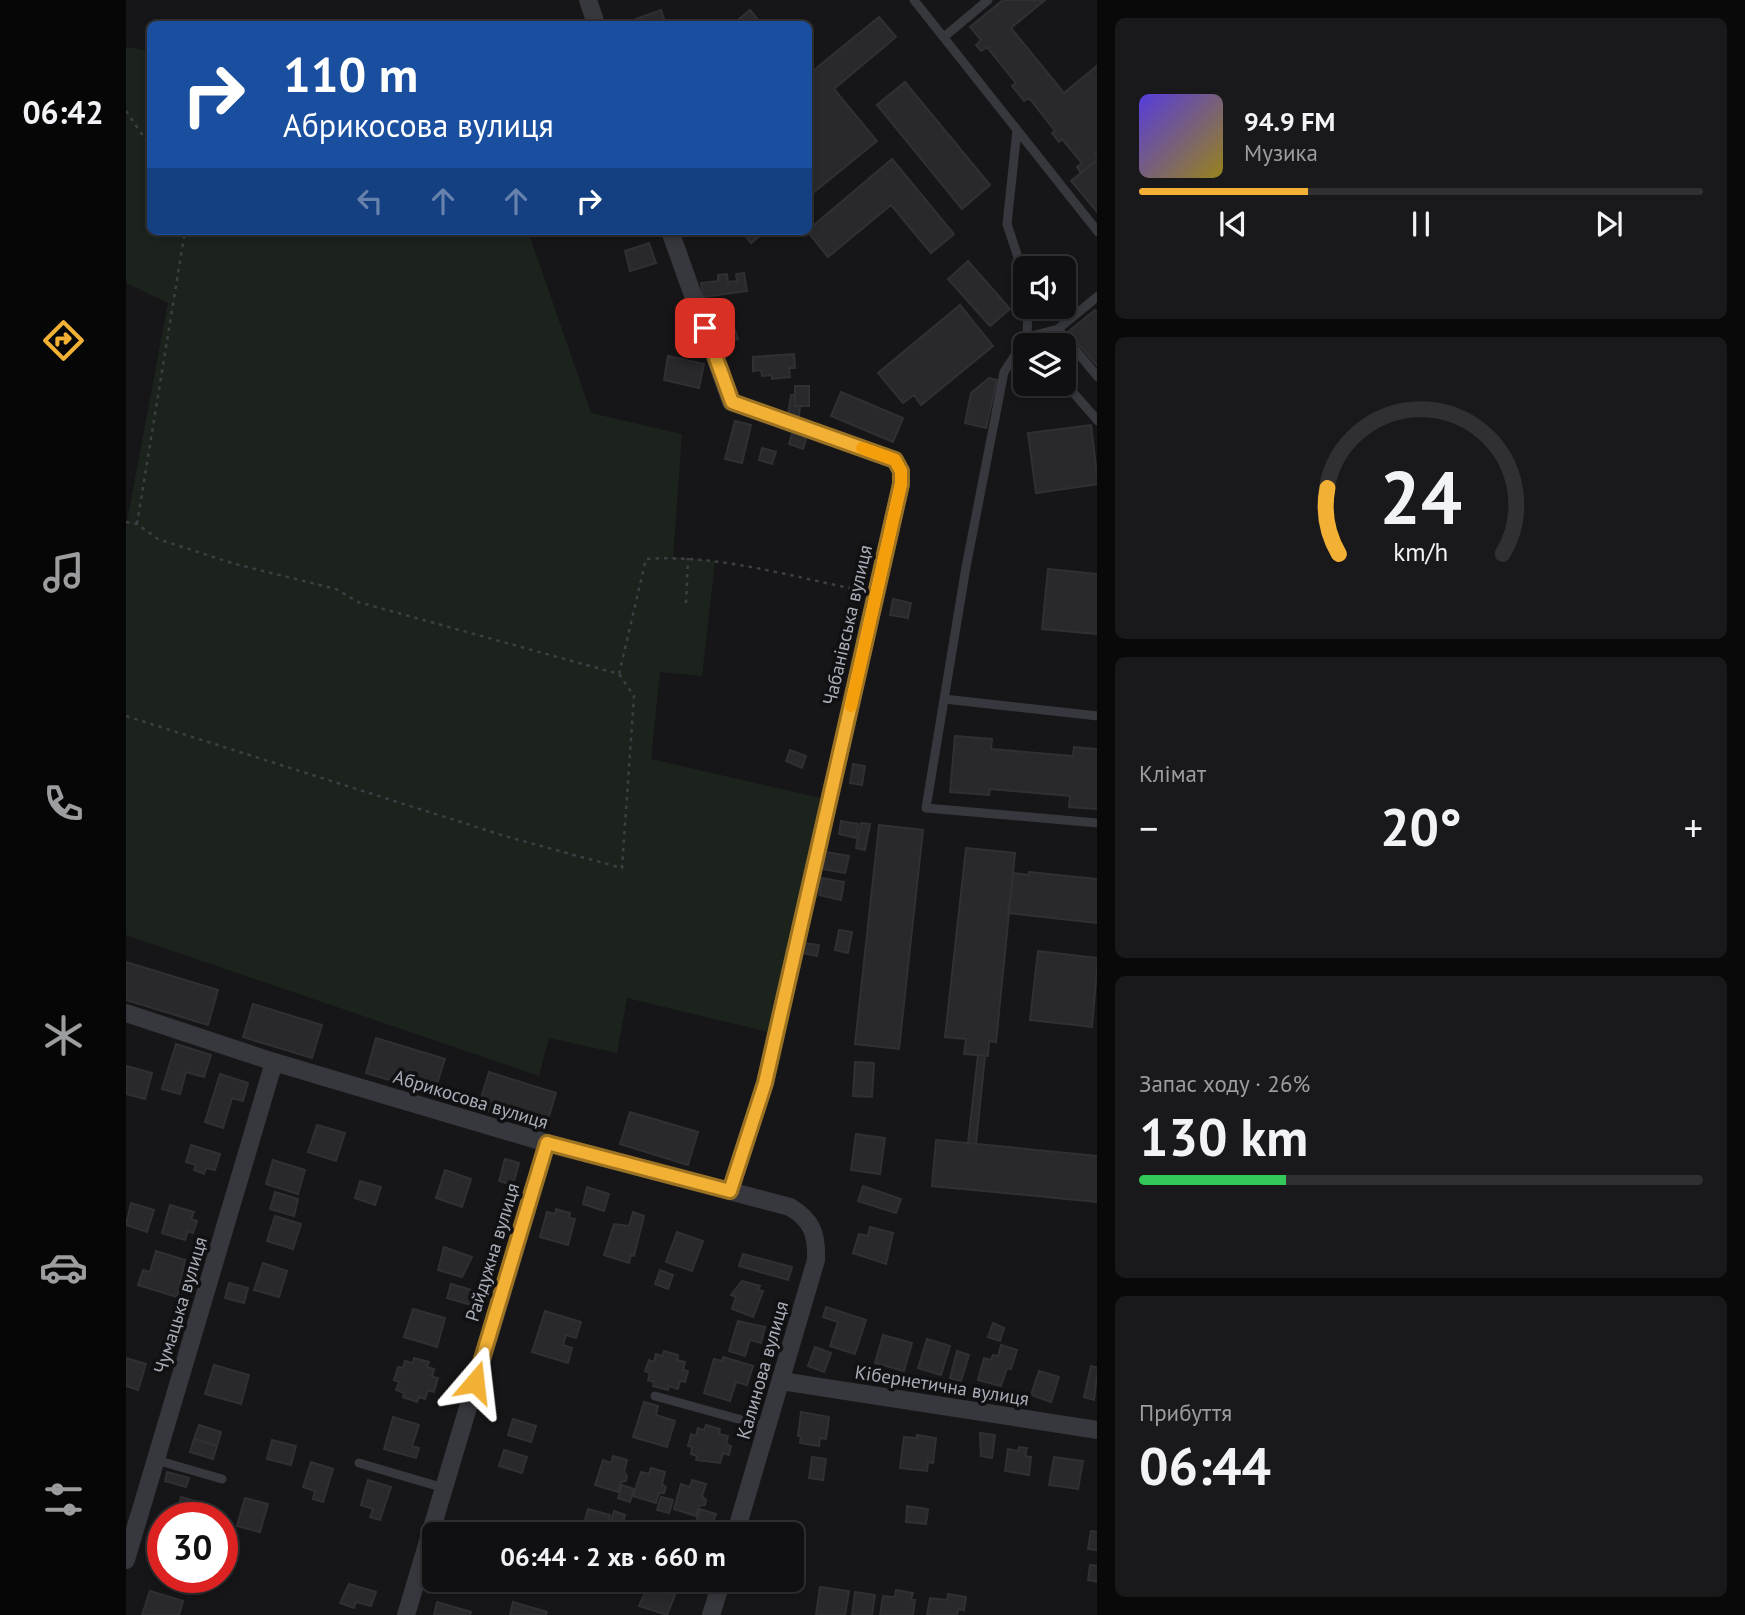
<!DOCTYPE html>
<html lang="uk">
<meta charset="utf-8">
<style>
body{margin:0;font-family:"PT Sans",sans-serif;background:#19191b;color:#f1f3f6;height:100vh;display:flex;flex-direction:column;font-size:26px;white-space:nowrap}
*{box-sizing:border-box;margin:0}
p{font-size:23px;color:#9c9d9f}
.icon{flex:none;width:38px;height:38px;fill:none;stroke:currentColor;stroke-width:2;stroke-linecap:round;stroke-linejoin:round}
.map{position:relative;flex:1;overflow:hidden}
.drawer{display:flex;flex-direction:column;gap:18px;padding:18px;background:#09090a;width:648px}
.drawer>*{flex:none}
.hud{position:absolute;left:21px;top:21px;width:665px;height:214px;border-radius:10px;box-shadow:0 4px 10px #0003,0 0 0 2px #303032;background:#1a4fa0;color:#fff;overflow:hidden}
.fabs{position:absolute;left:887px;top:256px;display:grid;gap:14px}
.fabs a{display:grid;place-items:center;width:63px;height:63px;border-radius:10px;background:#101012;box-shadow:0 4px 10px #0003,0 0 0 2px #303032;font-size:35px}
.speed{position:absolute;left:21px;top:1502px;display:flex;gap:14px;font-size:35px;font-weight:700;text-align:center}
.speed>*{display:grid;place-content:center;width:91px;height:91px;border-radius:50%;background:#101012;box-shadow:0 4px 10px #0003,0 0 0 2px #303032;line-height:1}
.speed .limit{border:10px solid #d22;background:#fff;color:#111}
.pin{position:absolute;display:grid;place-items:center;width:60px;height:60px;color:#fff;margin:-30px;border-radius:14px;box-shadow:0 4px 10px #0006}
.me{position:absolute;width:77px;margin:-38px;rotate:17deg;stroke-linejoin:round;filter:drop-shadow(0 0 5px #0008)}
.turn{display:flex;align-items:center;gap:24px;height:147px;padding:0 21px;font-size:32px}
.turn .icon{width:91px;height:91px;stroke-width:2.5}
.turn b{display:block;font-size:49px;line-height:60px}
.lanes{display:flex;align-items:center;height:66px;padding:0 21px;background:#0003;justify-content:center;gap:35px;direction:ltr}
.lanes .off{opacity:.35}
.big{font-size:52px;font-weight:700;line-height:1.1}
.drawer .card{flex:1;display:flex;flex-direction:column;justify-content:center;gap:10px;min-width:0;padding:0 24px;border-radius:10px;background:#19191b}
.drawer .dial{align-items:center;gap:0}
.dial svg{height:182px;overflow:visible;fill:none;stroke:#303032;stroke-width:7;stroke-linecap:round;text-anchor:middle}
.dial text{fill:#f1f3f6;stroke:none}
.song{display:flex;align-items:center;gap:21px}
.cover{width:84px;height:84px;border-radius:10px;background:linear-gradient(135deg,hsl(250 70% 55%),hsl(50 70% 35%))}
.played{height:7px;border-radius:4px;background:linear-gradient(90deg,#f2b134 30%,#303032 30%)}
.keys{display:flex;justify-content:space-around;direction:ltr}
.heat{display:flex;justify-content:space-between;align-items:center;font-size:38px;direction:ltr}
.charge{height:10px;border-radius:5px;background:linear-gradient(90deg,#34c759 26%,#303032 0)}
.trip{position:absolute;left:296px;top:1522px;width:382px;height:70px;border-radius:10px;background:#101012;box-shadow:0 4px 10px #0003,0 0 0 2px #303032;font-weight:700;line-height:70px;text-align:center}
main{display:flex;flex:1;min-height:0}
.tab-bar{display:flex;flex-direction:column;width:126px;justify-content:space-around;align-items:center;background:#060607;color:#9c9d9f}
.tab-bar .icon{width:49px;height:49px}
.tab-bar .current{color:#f2b134}
.tab-bar b{font-size:32px;color:#f1f3f6}
.map>svg:first-child{display:block}
.green{fill:#1c231d}
.building{fill:#29292c;stroke:#303034;stroke-width:2}
.lines{fill:none;stroke-linecap:round;stroke-linejoin:round}
.path{stroke:#3d3f44;stroke-width:2.5;stroke-dasharray:3.5 5;stroke-linecap:butt}
.service{stroke:#37383d;stroke-width:9}
.minor{stroke:#37383d;stroke-width:18}
.route-casing{stroke:#9d7322;stroke-width:18}
.route{stroke:#f2b134;stroke-width:12}
.slow{stroke:#f59e0b;stroke-width:12}
.labels{text-anchor:middle;stroke-width:7;stroke-linejoin:round;paint-order:stroke}
.street-label{font-size:19px;fill:#a8adb8;stroke:#111113}
</style>
<main>
<nav class="tab-bar">
<b>06:42</b>
<svg class="icon current" aria-label="directions" viewBox="0 0 24 24"><path d="M12 3l9 9-9 9-9-9zM9 14v-3h6M13 9l2 2-2 2"/></svg>
<svg class="icon" aria-label="music" viewBox="0 0 24 24"><path d="M9 18V5l10-2v13"/><circle cx="6" cy="18" r="3"/><circle cx="16" cy="16" r="3"/></svg>
<svg class="icon" aria-label="phone" viewBox="0 0 24 24"><path d="M5 4h4l2 5-3 2q2 4 5 5l2-3 5 2v4C11 20 4 13 5 4z"/></svg>
<svg class="icon" aria-label="climate" viewBox="0 0 24 24"><path d="M12 3v18M4 7l16 10M4 17L20 7"/></svg>
<svg class="icon" aria-label="car" viewBox="0 0 24 24"><path d="M5 17H2v-5l4-1 3-4h7l3 4 3 1v5h-3M9 17h6M6 11h13"/><circle cx="7" cy="17" r="2"/><circle cx="17" cy="17" r="2"/></svg>
<svg class="icon" aria-label="filters" viewBox="0 0 24 24"><path d="M4 7h16M4 17h16"/><circle cx="9" cy="7" r="2"/><circle cx="15" cy="17" r="2"/></svg>
</nav>
<div class="map">
<svg width="972" height="1615" viewBox="0 0 972 1615">
<rect width="100%" height="100%" fill="#161618"/>
<!-- green -->
<path class="green" d="M0 47 24 51V231H402L465 413 556 434 547 557 589 561 576 676 534 672 525 759 703 800 650 1034 501 998 491 1053 423 1038 413 1076 0 935V527L42 303 0 283Z"/>
<!-- building -->
<path class="building" d="M877 0H919L885 28 938 93 972 65V152L969 154 972 159 955 173 951 167 956 163 936 139 933 142 926 133 929 131 903 98 898 101 886 86 890 83 861 47 855 51 850 45 855 40 844 27Z
M535 10 540 24H509L507 20Z
M624 10 634 22 631 24H607Z
M753 17 770 37 708 89 751 141 682 197V75Z
M779 82 864 185 836 209 751 105Z
M766 159 828 234 805 253 765 205 702 257 681 231Z
M972 159V213L945 181Z
M616 231H640L625 243Z
M523 243 530 263 504 271 499 251Z
M842 261 884 309 864 326 822 279Z
M618 273 621 291 577 297 575 283 592 281V275L601 274 602 282 611 281 610 274Z
M834 305 867 346 795 405 788 395 777 403 752 373Z
M969 310 972 313V367L942 332Z
M609 330 612 339 594 346 590 337Z
M668 354 669 368H663L664 377 646 379V375L636 376 635 370 627 371V357Z
M542 356 578 364 573 388 538 380Z
M863 378 871 380 860 428 839 423 845 393Z
M669 386H683V406H669Z
M715 392 777 418 767 442 705 416Z
M665 395H669V406H674L673 417 662 415Z
M609 421 625 425 616 463 599 459Z
M965 425 972 484 910 493 902 433Z
M667 431 681 436 677 449 663 444Z
M636 448 650 452 646 464 633 460Z
M922 569 972 574V634L916 629Z
M767 599 785 603 782 618 764 615Z
M829 736 866 739 865 749 947 756 948 747 972 749V809L943 807 944 796 864 789 863 795 824 792Z
M664 750 680 756 676 768 660 761Z
M727 764 739 766 736 785 724 783Z
M715 821 732 824 730 838 713 834Z
M735 823 744 824 739 850 730 848Z
M753 825 797 830 773 1049 729 1044Z
M840 848 889 853 870 1042 863 1041 862 1056 838 1054 840 1039 819 1037Z
M700 852 723 856 719 873 697 869Z
M903 872 972 879V923L882 913 887 873 903 875Z
M696 878 718 882 715 900 693 895Z
M713 930 726 932 722 953 709 950Z
M678 943 693 945 691 956 676 953Z
M912 951 972 958 966 1027 904 1020Z
M0 962 92 990 82 1025 0 1000Z
M127 1004 196 1025 186 1058 117 1037Z
M250 1038 319 1059 308 1093 240 1073Z
M50 1044 85 1055 78 1077 60 1072 54 1094 36 1089Z
M852 1055 859 1056 850 1144 842 1143Z
M729 1062 748 1063 746 1097 727 1096Z
M0 1066 26 1073 19 1099 0 1094Z
M363 1072 430 1093 419 1129 352 1108Z
M94 1074 122 1083 117 1101 106 1098 97 1128 79 1122Z
M504 1112 572 1132 562 1165 494 1144Z
M191 1125 219 1133 210 1161 182 1152Z
M730 1134 759 1138 754 1174 725 1170Z
M810 1140 972 1156V1202L806 1186Z
M65 1145 94 1154 89 1170 80 1168 78 1174 68 1170 70 1165 60 1162Z
M379 1159 393 1163 387 1185 373 1181Z
M147 1160 179 1170 172 1194 140 1184Z
M319 1170 345 1179 336 1207 310 1198Z
M234 1181 255 1187 249 1205 229 1198Z
M737 1186 775 1199 770 1213 732 1201Z
M461 1187 483 1194 478 1211 457 1204Z
M149 1192 172 1199 168 1216 144 1209Z
M5 1203 28 1210 21 1232 0 1225Z
M44 1205 68 1212 65 1219 71 1221 67 1233 62 1231 59 1240 36 1233Z
M430 1209 444 1213 443 1218 449 1219 442 1245 414 1237 421 1212 429 1214Z
M507 1212 518 1216 508 1256 505 1255 503 1263 478 1255 488 1224 503 1226Z
M149 1216 175 1224 167 1249 141 1241Z
M744 1227 767 1233 760 1264 727 1253 733 1234 742 1236Z
M551 1232 577 1241 566 1271 540 1262Z
M318 1247 346 1257 336 1277 312 1270Z
M30 1251 59 1260 51 1297 12 1285 17 1270 24 1272Z
M617 1254 666 1267 662 1280 613 1266Z
M137 1263 161 1271 153 1297 128 1290Z
M534 1270 547 1275 542 1289 529 1284Z
M616 1281 634 1286 632 1290 637 1291 627 1317 606 1309 610 1297 605 1295Z
M103 1283 122 1288 118 1303 99 1298Z
M325 1284 349 1291 345 1305 321 1298Z
M700 1307 740 1320 729 1354 704 1346 712 1322 697 1317Z
M287 1309 319 1318 311 1347 278 1337Z
M419 1311 455 1322 450 1338 440 1335 437 1345 446 1348 442 1363 406 1352Z
M612 1321 639 1327 635 1343 624 1340 619 1356 603 1351Z
M867 1323 878 1328 874 1341 862 1337Z
M757 1335 786 1343 778 1371 749 1363Z
M801 1339 824 1346 815 1375 792 1368Z
M875 1345 891 1350 885 1369 881 1368 875 1386 852 1380 858 1358 865 1360 867 1355 872 1356Z
M689 1347 705 1353 698 1372 682 1366Z
M538 1351 552 1355 551 1360 559 1362 557 1370 562 1371 559 1382 554 1381 552 1389 543 1386 542 1390 527 1386 528 1382 522 1380 524 1373 519 1371 523 1360 528 1362 530 1354 536 1356Z
M831 1351 843 1355 835 1381 824 1378Z
M597 1357 627 1366 621 1385 610 1382 604 1401 578 1393 588 1359 596 1361Z
M0 1358 20 1364 12 1390 0 1386Z
M288 1358 303 1362 301 1367 308 1369 306 1377 312 1378 308 1392 302 1390 299 1399 293 1397 291 1402 277 1397 278 1393 270 1390 273 1382 268 1380 272 1367 277 1368 279 1361 287 1363Z
M88 1365 123 1375 115 1404 79 1394Z
M965 1366 972 1368 968 1400 958 1397Z
M913 1371 933 1377 925 1402 905 1395Z
M518 1402 532 1406 530 1415 549 1421 541 1447 507 1437Z
M675 1412 703 1417 700 1439 694 1438 693 1446 674 1443 675 1436H672Z
M267 1417 293 1425 286 1446 293 1448 290 1458 258 1449Z
M387 1419 410 1426 405 1442 382 1435Z
M73 1425 95 1432 91 1446 68 1439Z
M580 1425 594 1429 593 1434 602 1436 600 1444 605 1446 603 1455 597 1453 594 1463 570 1460 571 1456 565 1454 566 1447 562 1446 565 1434 570 1436 572 1428 578 1430Z
M854 1433 869 1435 866 1458 855 1456Z
M791 1435 810 1438 807 1463 802 1462 801 1471 774 1468 778 1437 791 1438Z
M68 1439 91 1446 87 1459 64 1452Z
M146 1440 170 1446 165 1465 141 1459Z
M893 1447 901 1448 899 1456 905 1457 903 1475 879 1471 882 1449 892 1451Z
M378 1450 401 1457 396 1473 373 1466Z
M487 1456 501 1460 498 1472 501 1476 500 1481 495 1482 492 1492 469 1485 477 1460 485 1463Z
M686 1457 700 1459 697 1480 683 1478Z
M928 1457 957 1461 952 1489 923 1485Z
M185 1462 207 1469 197 1502 187 1499 189 1491 177 1487Z
M525 1468 539 1472 536 1484 540 1487 538 1493H533L530 1503 507 1496 515 1472 523 1474Z
M41 1472 63 1478 60 1487 39 1481Z
M242 1480 265 1487 254 1520 244 1517 247 1509 235 1505Z
M566 1480 580 1484 576 1496 580 1500 579 1505 573 1506 570 1516 548 1509 555 1484 564 1487Z
M496 1485 508 1489 504 1502 492 1498Z
M55 1497 79 1504 75 1517 50 1516Z
M535 1497 547 1500 543 1513 531 1510Z
M119 1498 142 1504 134 1532 111 1526Z
M781 1506 802 1509 800 1524 780 1522Z
M462 1509 484 1515 482 1525 486 1528 484 1533 455 1534Z
M574 1509 590 1514 586 1526 570 1522Z
M488 1511 499 1515 496 1527 484 1524Z
M500 1521 523 1528 521 1535H496Z
M527 1523 539 1526 537 1535H523Z
M965 1531 972 1532V1550L962 1549Z
M964 1565 972 1566V1582L962 1580Z
M223 1584 250 1592 245 1606 230 1602 228 1608 214 1603Z
M523 1584 549 1595 541 1615 513 1606Z
M694 1587 723 1591 719 1615H690Z
M770 1590 787 1593 785 1600H789L787 1615H754L757 1596 769 1597Z
M24 1591 57 1601 53 1615H16Z
M729 1592 749 1595 746 1615H726Z
M822 1594 840 1597 838 1610 832 1609 831 1615H801L804 1598 821 1600Z
M311 1602 345 1612 344 1615H308Z
M387 1602 421 1612 420 1615H384Z"/>
<g class="lines">
<!-- path -->
<path class="path" d="M0 111 24 146
M0 522 11 524 32 539 109 564 210 589 232 602 493 674 520 559C591 554 663 576 733 590
M11 524 59 231
M560 603 562 558
M0 716 382 837 496 868 508 696 493 674"/>
<!-- service -->
<path class="service" d="M788 0 972 232
M818 37 862 0
M891 130 881 224 900 282
M972 296 932 329 972 377
M932 329 901 337 878 372 840 567 800 808 972 823
M901 337 902 306
M938 382 972 421
M818 699 972 716
M529 1396 641 1427
M30 1460 96 1479
M233 1463 318 1488"/>
<!-- minor -->
<path class="minor" d="M462 0 470 24
M544 231 605 402 769 460 775 471V484L639 1083 604 1191
M0 1013 148 1062 421 1143 664 1207C686 1220 691 1234 690 1260L609 1535
M655 1381 972 1430
M0 1560 148 1062
M280 1615 421 1143
M585 1615 596 1580"/>
</g>
<g class="lines">
<!-- route casing -->
<g class="route-casing">
<path id="route" d="M349 1382 421 1143 604 1191 639 1083 775 484V471L769 460 606 402 579 328"/>
</g>
<!-- route -->
<use href="#route" class="route"/>
<!-- slow -->
<path class="slow" d="M725 706 775 484V471L769 460 736 448"/>
</g>
<g class="labels">
<!-- street labels -->
<g class="street-label">
<text transform="translate(721 625) rotate(-77)" y="7">Чабанівська вулиця</text>
<text transform="translate(345 1099) rotate(17)" y="7">Абрикосова вулиця</text>
<text transform="translate(366 1252) rotate(-73)" y="7">Райдужна вулиця</text>
<text transform="translate(54 1305) rotate(-73)" y="7">Чумацька вулиця</text>
<text transform="translate(636 1370) rotate(-74)" y="7">Калинова вулиця</text>
<text transform="translate(816 1385) rotate(9)" y="7">Кібернетична вулиця</text>
</g>
</g>
</svg>
<div class="fabs">
<a><svg class="icon" aria-label="sound" viewBox="0 0 24 24"><path d="M4 9h4l5-4v14l-5-4H4zM17 9q2 3 0 6"/></svg></a>
<a><svg class="icon" aria-label="layers" viewBox="0 0 24 24"><path d="M12 4l9 5-9 5-9-5zM3 14l9 5 9-5"/></svg></a>
</div>
<div class="speed"><div class="limit">30</div></div>
<div class="pin" style="left:579px;top:328px;background:#d93025"><svg class="icon" aria-label="arrive" viewBox="0 0 24 24"><path d="M6 21V4h12l-3 4 3 4H6"/></svg></div>
<svg class="me" style="left:349px;top:1382px" viewBox="-20 -20 40 40"><path d="M0-17L14 15 0 8-14 15z" fill="#f2b134" stroke="#fff" stroke-width="4"/></svg>
<div class="trip">06:44 · 2 хв · 660 m</div>
<div class="hud">
<div class="turn"><svg class="icon" aria-label="right" viewBox="0 0 24 24"><path d="M7 20v-9h11M14 6l5 5-5 5"/></svg><div><b>110 m</b>Абрикосова вулиця</div></div>
<div class="lanes"><svg class="icon off" aria-label="left" viewBox="0 0 24 24"><path d="M17 20v-9H6M10 6l-5 5 5 5"/></svg><svg class="icon off" aria-label="ahead" viewBox="0 0 24 24"><path d="M12 20V5M6 11l6-6 6 6"/></svg><svg class="icon off" aria-label="ahead" viewBox="0 0 24 24"><path d="M12 20V5M6 11l6-6 6 6"/></svg><svg class="icon" aria-label="right" viewBox="0 0 24 24"><path d="M7 20v-9h11M14 6l5 5-5 5"/></svg></div>
</div>
</div>
<section class="drawer">
<div class="card">
<div class="song"><i class="cover"></i><div><b>94.9 FM</b><p>Музика</p></div></div>
<div class="played"></div>
<div class="keys"><svg class="icon" aria-label="previous" viewBox="0 0 24 24"><path d="M18 5L8 12l10 7zM5 5v14"/></svg><svg class="icon" aria-label="pause" viewBox="0 0 24 24"><path d="M8 5v14M16 5v14"/></svg><svg class="icon" aria-label="next" viewBox="0 0 24 24"><path d="M6 5l10 7-10 7zM19 5v14"/></svg></div>
</div>
<div class="card dial"><svg viewBox="0 0 100 80">
<path d="M14 69A42 42 0 1 1 86 69"/>
<path d="M14 69A42 42 0 0 1 9 40" stroke="#f2b134"/>
<text x="50" y="56" font-size="32" font-weight="700">24</text>
<text x="50" y="72" font-size="11">km/h</text>
</svg></div>
<div class="card"><p>Клімат</p>
<div class="heat"><a>−</a><b class="big">20°</b><a>+</a></div>
</div>
<div class="card"><p>Запас ходу · 26%</p><b class="big">130 km</b><div class="charge"></div></div>
<div class="card"><p>Прибуття</p><b class="big">06:44</b></div>
</section>
</main>
